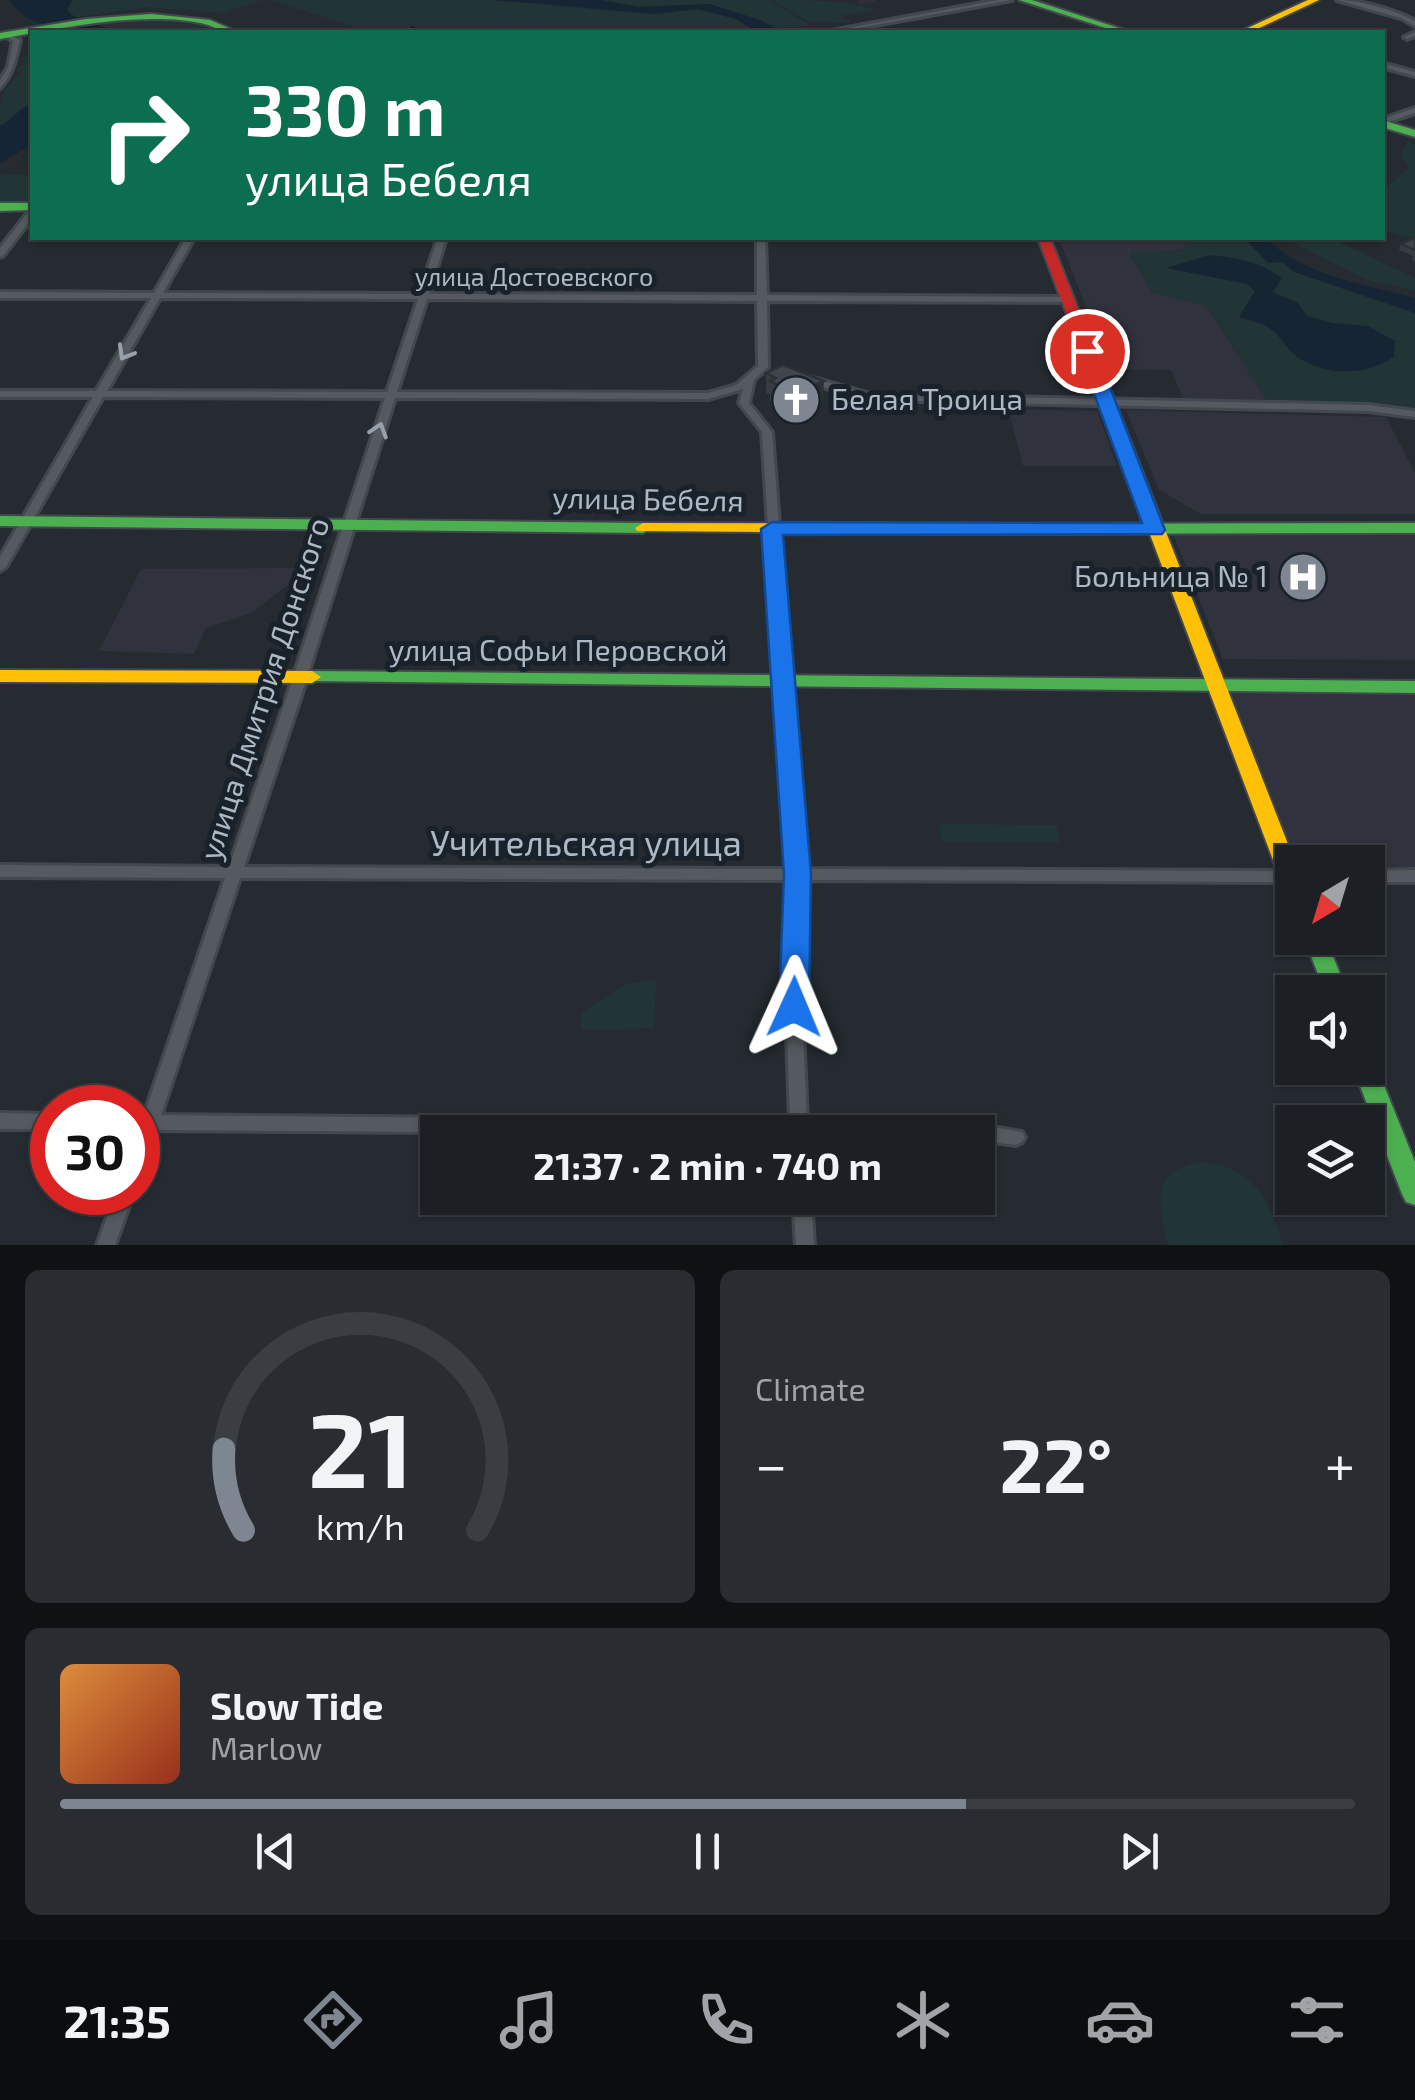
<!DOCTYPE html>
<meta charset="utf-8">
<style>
body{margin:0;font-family:"Exo 2",sans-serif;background:#292d32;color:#f1f3f6;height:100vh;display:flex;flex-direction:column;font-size:38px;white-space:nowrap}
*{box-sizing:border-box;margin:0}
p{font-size:32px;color:#a0a3a7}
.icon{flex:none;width:55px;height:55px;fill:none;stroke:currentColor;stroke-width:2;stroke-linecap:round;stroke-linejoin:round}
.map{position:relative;height:1245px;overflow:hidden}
.side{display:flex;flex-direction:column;gap:25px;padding:25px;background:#0f1214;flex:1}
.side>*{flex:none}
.banner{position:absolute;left:30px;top:30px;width:1355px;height:210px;border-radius:0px;box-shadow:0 2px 8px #0004,0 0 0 2px #3a3e42;background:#0b6e4f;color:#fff;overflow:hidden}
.needle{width:65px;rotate:218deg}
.tools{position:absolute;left:1275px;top:845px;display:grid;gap:20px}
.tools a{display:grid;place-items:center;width:110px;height:110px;border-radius:0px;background:#1c2025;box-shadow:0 2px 8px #0004,0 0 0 2px #3a3e42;font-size:50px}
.speed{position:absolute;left:30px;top:1085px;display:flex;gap:20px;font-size:50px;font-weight:700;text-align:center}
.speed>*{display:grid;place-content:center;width:130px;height:130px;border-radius:50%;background:#1c2025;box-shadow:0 2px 8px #0004,0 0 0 2px #3a3e42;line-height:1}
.speed .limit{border:15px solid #d22;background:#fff;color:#111}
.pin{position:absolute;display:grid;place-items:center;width:85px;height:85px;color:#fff;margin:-42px;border:5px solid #fff;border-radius:50%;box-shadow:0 2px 10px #0007}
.me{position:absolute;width:110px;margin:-55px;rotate:1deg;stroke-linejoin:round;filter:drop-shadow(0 0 8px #0008)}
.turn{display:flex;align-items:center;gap:35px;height:210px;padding:0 50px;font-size:45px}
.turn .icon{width:130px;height:130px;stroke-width:2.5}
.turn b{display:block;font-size:70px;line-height:85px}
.big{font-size:75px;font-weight:700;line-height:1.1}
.side .tile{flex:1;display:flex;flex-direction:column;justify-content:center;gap:15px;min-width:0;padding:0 35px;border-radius:15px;background:#292d32}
.side .dial{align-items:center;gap:0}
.dial svg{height:260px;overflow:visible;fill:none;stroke:#3a3e42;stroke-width:7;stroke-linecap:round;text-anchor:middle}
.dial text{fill:#f1f3f6;stroke:none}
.song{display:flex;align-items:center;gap:30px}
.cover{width:120px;height:120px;border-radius:15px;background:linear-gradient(135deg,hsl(30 70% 55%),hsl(10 70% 35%))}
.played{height:10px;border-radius:5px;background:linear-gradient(90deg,#7e8791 70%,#3a3e42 70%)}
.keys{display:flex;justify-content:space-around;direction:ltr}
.heat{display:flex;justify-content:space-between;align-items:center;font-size:55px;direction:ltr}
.side .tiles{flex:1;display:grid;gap:25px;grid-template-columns:1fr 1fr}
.tile:last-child{grid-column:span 2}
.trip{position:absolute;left:420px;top:1115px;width:575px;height:100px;border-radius:0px;background:#1c2025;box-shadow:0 2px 8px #0004,0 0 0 2px #3a3e42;font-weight:700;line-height:100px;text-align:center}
.tab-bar{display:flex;height:160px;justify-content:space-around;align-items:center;background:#0b0d0f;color:#a0a3a7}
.tab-bar .icon{width:70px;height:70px}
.tab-bar .selected{color:#7e8791}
.tab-bar b{font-size:45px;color:#f1f3f6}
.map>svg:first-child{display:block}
.medical{fill:#30323d}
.green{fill:#223536}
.water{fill:#162533}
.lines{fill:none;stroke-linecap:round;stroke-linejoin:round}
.stream{stroke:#162533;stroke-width:2.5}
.street-casing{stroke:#42484e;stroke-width:6}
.fast-casing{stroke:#42484e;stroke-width:4}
.slow-casing{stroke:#42484e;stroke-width:4}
.jam-casing{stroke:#42484e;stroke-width:4}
.street{fill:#555a60;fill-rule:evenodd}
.fast{fill:#4caf50;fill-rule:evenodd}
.slow{fill:#ffc107;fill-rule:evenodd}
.jam{fill:#c62828;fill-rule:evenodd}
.wall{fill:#373c42}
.shaded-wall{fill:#2d3136}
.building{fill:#40464d;stroke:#2d3136;stroke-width:2.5}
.oneway{stroke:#98a0ab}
.route{fill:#1a73e8;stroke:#114b97;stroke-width:2.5}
.labels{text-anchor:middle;stroke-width:10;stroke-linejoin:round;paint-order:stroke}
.far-street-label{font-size:25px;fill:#aeb8c4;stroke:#19222b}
.poi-label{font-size:30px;fill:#aeb8c4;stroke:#19222b;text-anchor:start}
.street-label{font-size:30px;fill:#aeb8c4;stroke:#19222b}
.near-street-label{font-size:35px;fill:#aeb8c4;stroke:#19222b}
</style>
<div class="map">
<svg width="1415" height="1245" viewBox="0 0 1415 1245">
<rect width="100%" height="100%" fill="#252b31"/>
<!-- medical -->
<path class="medical" d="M1059 238H1181L1189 249 1130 254 1152 292 1206 306 1267 400 1183 399 1171 370 1110 369Z
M1008 409 1097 411 1117 466H1023Z
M1126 410 1386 417 1415 473V514H1201L1159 490Z
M1173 534H1415V660L1223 659Z
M314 568 308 580 290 583 252 613 206 628 194 654 99 651 141 569Z
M1219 692 1415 694V876L1368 877V862H1292L1291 877Z"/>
<!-- green -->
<path class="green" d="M72 0H262L223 13 147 7 76 17 67 10Z
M270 0H493L655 14 697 9 736 19 757 32H371Z
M601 0H769L811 26 779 28 710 4 638 7Z
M772 0C803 0 849 0 875 10L840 16 851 23 807 21Z
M164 18 208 22 211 25 195 29 209 32H118L95 24Z
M32 54V104C17 109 13 119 0 126 0 97 0 89 22 74L15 70 26 61 19 58Z
M1407 141 1415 144V238L1383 231V190L1409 168 1401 156Z
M0 174 32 175V202H0Z
M1181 238H1244L1268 263 1282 262 1294 272 1415 313V410L1267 400 1206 306 1152 292 1130 253 1188 249Z
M1283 238H1330L1415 278V290L1367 280Z
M939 824 1056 825 1060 842H942Z
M656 980 654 1028 581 1030V1013L628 983Z
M1202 1162C1253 1167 1270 1200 1283 1245H1168C1159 1205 1148 1170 1202 1162Z"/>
<!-- water -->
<path class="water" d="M9 0H72L67 10 71 15 118 32C98 32 44 27 27 18 20 14 15 6 9 0Z
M493 0H601L638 7 710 4 760 20 781 32H757L736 19 697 9 655 14Z
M32 104V144L0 164V126C13 120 17 109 32 104Z
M1244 238H1267C1297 274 1371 286 1415 298V313L1294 272 1282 262 1268 263Z
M1210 255C1236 258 1260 261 1282 278L1273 292 1298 303 1307 316 1332 323 1368 326 1395 341 1394 357C1365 376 1326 377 1296 356 1286 350 1281 335 1269 328 1261 322 1248 320 1239 317L1255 291 1247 284 1166 268Z"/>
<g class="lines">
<!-- stream -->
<path class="stream" d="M412 27 420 32"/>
<!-- street casing -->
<g class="street-casing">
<path id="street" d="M998 0H1012L837 32H826Z
M1337 0C1359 0 1396 10 1415 21V26L1401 18Z
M1415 32V36L1407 39 1404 37Z
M7 33 20 40C16 58 13 75 0 88V80L8 67 13 41 5 36V34Z
M1382 63 1415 72V76L1382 67Z
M1415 108V113L1382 124V119Z
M29 211H32V218L3 256 0 257V248Z
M186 238H194L163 293 419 294 438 238H446L429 294 757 295V238H765L767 295 1070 297V301L1067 302 767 301 768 367 754 380 749 403 772 432 805 869 1292 871V882L805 880 802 1007 807 1121 960 1122 1022 1132 1025 1137 1022 1142 1016 1145 978 1140V1132H442L156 1130 144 1163 138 1165V1115H144L225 878 0 877V865L229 867 287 696 385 398 103 397 6 567 0 571V557L93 397H0V391H96L151 298H0V292L154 293ZM160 298 418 299 387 392 107 391ZM427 299 757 301 758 366 736 385 708 393 397 392ZM743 389 739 403 762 432 790 869 244 867 301 696 395 398 708 399ZM240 878 790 880 786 1007 790 1121 161 1115Z
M809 377 870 394 1368 405 1415 411V417L1368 411 870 400 805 382 804 380Z
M1415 870V882H1368V871Z
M0 1113 52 1114V1129H0Z
M116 1192H134L115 1245H97Z
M793 1198H811L814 1245H796Z"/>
</g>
<!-- fast casing -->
<g class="fast-casing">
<path id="fast" d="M1019 0H1032L1131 32H1118Z
M151 14 210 20 238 32C226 33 219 29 208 25 191 20 172 19 154 19 102 19 50 30 0 39V33L86 19Z
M1382 120 1415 130V137L1382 127Z
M0 203H32V210L0 211Z
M0 516 643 523 651 528 643 533 0 526Z
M1415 523V533L991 534 983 529 991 524Z
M312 671 1415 681V693L306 681 303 677Z
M1304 938H1326L1347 992H1325Z
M1368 1059 1373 1061 1377 1068 1415 1162V1205L1406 1202 1402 1194 1353 1068H1368Z"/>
</g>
<!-- slow casing -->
<g class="slow-casing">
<path id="slow" d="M1308 0H1319L1251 32H1239Z
M1131 458 1139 463 1295 862H1292V889L1285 887 1281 881 1123 463Z
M643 523 991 524 999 529 991 534 637 531 635 528Z
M0 670 312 671 321 677 312 683 0 682Z"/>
</g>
<!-- jam casing -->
<g class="jam-casing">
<path id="jam" d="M1038 238H1050L1139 463 1136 466 1131 468 1123 463Z"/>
</g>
<!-- street -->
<use href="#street" class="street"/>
<!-- fast -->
<use href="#fast" class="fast"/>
<!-- slow -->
<use href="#slow" class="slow"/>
<!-- jam -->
<use href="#jam" class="jam"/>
</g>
<!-- wall -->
<path class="wall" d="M1415 238V261L1412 260 1413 256 1399 250 1401 244Z
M766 373 823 401 795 415 770 401V395L766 393Z"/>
<!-- shaded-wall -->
<path class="shaded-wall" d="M859 0H875V2L858 4Z
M824 381 823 401 795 415V394Z"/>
<!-- building -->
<path class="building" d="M1415 238V250L1401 244Z
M783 365 824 381 795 394 770 381 776 378 766 373Z"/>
<!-- one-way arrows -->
<defs><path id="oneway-chevron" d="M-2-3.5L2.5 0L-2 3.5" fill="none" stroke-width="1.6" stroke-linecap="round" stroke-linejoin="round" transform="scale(2.5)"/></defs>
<g class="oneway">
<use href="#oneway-chevron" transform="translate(125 353) rotate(120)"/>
<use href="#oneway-chevron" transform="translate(379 430) rotate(-72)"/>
</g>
<!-- route -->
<path class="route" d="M1087 346 1096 351 1165 530 1162 534 783 535 811 874 809 1007 805 1016 794 1019 783 1016 779 1007 784 874 761 529 772 522 1142 523 1078 351Z"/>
<!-- icons -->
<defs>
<g id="church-disc" transform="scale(2.5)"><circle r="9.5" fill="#7e8791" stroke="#19222b"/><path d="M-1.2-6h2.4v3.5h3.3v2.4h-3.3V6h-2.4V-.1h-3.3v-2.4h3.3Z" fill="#fff"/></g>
<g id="hospital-disc" transform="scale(2.5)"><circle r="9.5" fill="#7e8791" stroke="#19222b"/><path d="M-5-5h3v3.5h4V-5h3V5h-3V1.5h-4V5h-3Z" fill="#fff"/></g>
</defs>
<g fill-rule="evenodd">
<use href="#church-disc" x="796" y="400"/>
<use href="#hospital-disc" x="1303" y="577"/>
</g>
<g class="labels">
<!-- far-street labels -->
<g class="far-street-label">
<text x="534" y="286">улица Достоевского</text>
</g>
<!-- poi labels -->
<g class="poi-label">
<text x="831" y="410">Белая Троица</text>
<text x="1268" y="587" text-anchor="end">Больница № 1</text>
</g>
<!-- street labels -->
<g class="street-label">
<text transform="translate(648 500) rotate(1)" y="10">улица Бебеля</text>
<text x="558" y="661">улица Софьи Перовской</text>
<text transform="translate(265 689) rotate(-72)" y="10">улица Дмитрия Донского</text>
</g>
<!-- near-street labels -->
<g class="near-street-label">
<text x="586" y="856">Учительская улица</text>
</g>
</g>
</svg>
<div class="tools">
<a><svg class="needle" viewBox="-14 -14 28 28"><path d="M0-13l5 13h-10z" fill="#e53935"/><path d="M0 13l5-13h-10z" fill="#a0a3a7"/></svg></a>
<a><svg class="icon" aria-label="sound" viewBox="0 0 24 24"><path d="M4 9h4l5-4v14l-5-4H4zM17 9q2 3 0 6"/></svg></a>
<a><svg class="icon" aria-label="layers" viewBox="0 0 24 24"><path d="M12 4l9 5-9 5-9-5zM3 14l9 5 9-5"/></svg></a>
</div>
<div class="speed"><div class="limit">30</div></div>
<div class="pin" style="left:1087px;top:351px;background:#d93025"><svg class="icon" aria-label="arrive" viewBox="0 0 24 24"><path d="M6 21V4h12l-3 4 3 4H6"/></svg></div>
<svg class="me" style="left:794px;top:1007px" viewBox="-20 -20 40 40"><path d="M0-17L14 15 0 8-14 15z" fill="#1a73e8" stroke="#fff" stroke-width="4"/></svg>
<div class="trip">21:37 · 2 min · 740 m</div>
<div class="banner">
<div class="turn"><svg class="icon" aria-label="right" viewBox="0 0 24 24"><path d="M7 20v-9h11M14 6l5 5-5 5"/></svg><div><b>330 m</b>улица Бебеля</div></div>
</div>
</div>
<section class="side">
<div class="tiles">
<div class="tile dial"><svg viewBox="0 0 100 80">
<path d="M14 69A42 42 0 1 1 86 69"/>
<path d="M14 69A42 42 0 0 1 8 44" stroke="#7e8791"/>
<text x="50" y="56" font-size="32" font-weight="700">21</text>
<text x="50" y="72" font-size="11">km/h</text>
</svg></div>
<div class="tile"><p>Climate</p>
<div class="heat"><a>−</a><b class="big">22°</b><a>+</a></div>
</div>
<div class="tile">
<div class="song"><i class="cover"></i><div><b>Slow Tide</b><p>Marlow</p></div></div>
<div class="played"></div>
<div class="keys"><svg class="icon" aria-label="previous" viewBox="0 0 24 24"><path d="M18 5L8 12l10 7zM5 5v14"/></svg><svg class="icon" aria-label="pause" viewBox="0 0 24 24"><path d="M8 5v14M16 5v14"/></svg><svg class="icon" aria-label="next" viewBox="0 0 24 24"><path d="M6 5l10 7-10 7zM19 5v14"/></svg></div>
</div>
</div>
</section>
<nav class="tab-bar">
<b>21:35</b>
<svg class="icon selected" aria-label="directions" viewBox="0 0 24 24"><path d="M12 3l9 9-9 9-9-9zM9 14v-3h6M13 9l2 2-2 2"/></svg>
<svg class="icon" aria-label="music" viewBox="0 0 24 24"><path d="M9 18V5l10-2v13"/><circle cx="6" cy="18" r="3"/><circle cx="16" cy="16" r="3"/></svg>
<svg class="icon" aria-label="phone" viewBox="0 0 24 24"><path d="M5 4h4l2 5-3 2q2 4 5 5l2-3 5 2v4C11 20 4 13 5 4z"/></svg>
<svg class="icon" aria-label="climate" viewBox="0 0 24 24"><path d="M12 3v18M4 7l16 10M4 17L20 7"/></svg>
<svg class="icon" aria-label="car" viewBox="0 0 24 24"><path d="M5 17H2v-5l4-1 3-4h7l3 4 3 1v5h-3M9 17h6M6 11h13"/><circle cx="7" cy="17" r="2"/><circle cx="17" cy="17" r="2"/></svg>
<svg class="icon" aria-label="filters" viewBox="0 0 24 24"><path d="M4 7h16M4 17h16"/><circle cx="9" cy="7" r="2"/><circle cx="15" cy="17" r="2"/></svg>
</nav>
